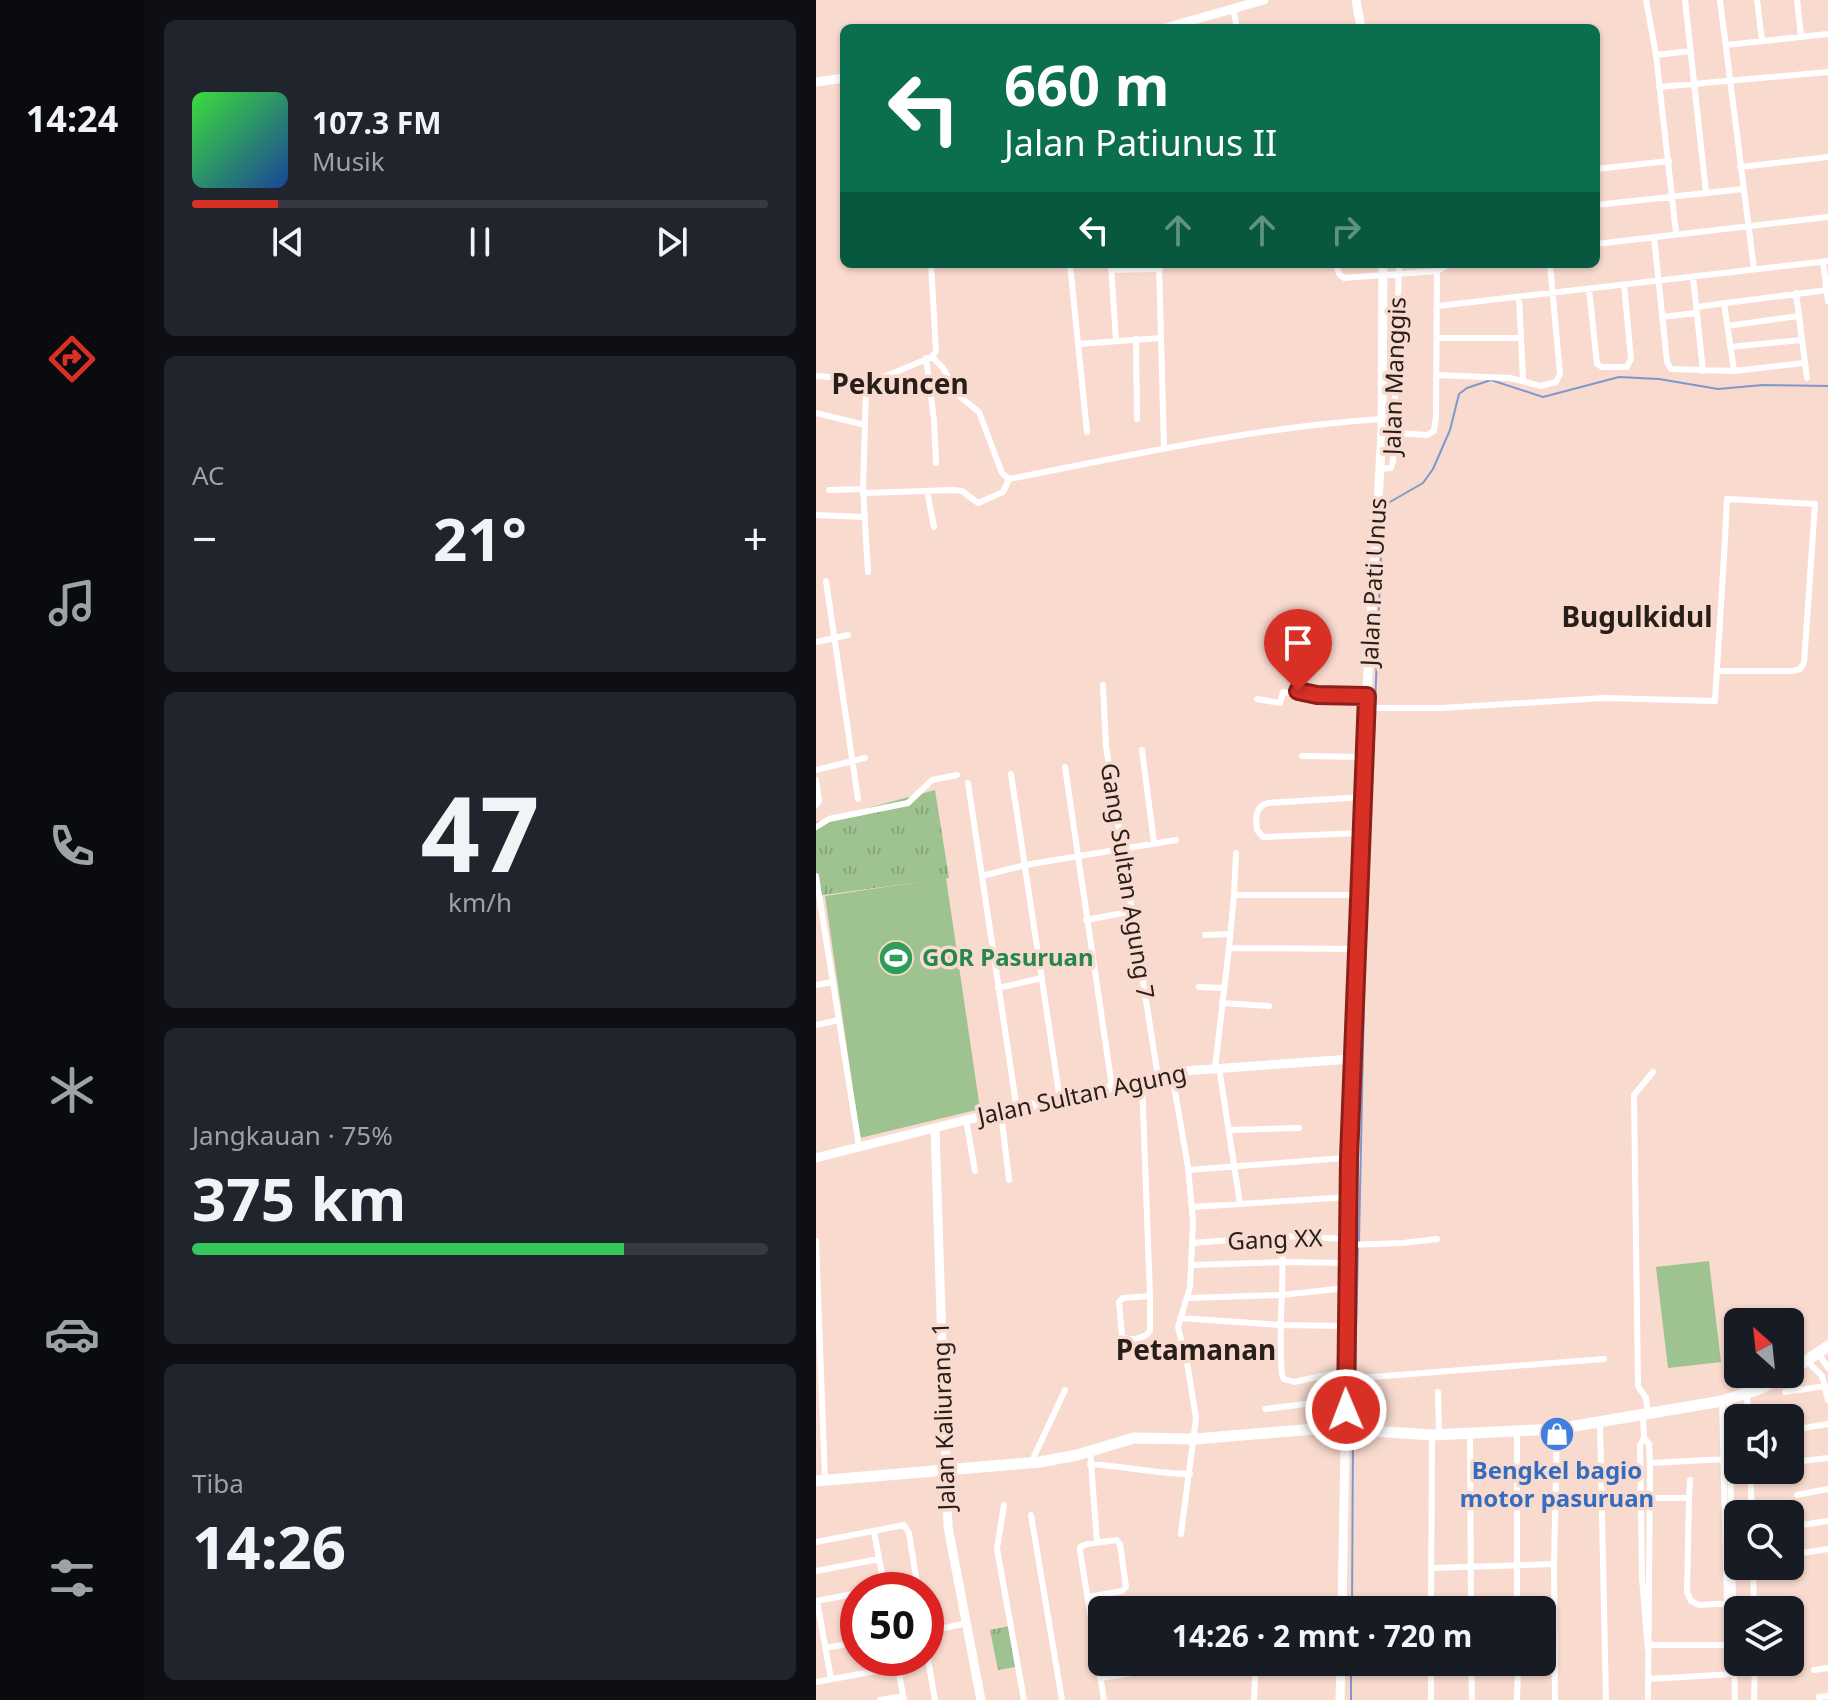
<!DOCTYPE html>
<html lang="id">
<meta charset="utf-8">
<style>
body{margin:0;font-family:"Noto Sans",sans-serif;background:#20242c;color:#f1f3f6;height:100vh;display:flex;flex-direction:column;font-size:30px;white-space:nowrap}
*{box-sizing:border-box;margin:0}
p{font-size:26px;color:#9ea1a6}
.icon{flex:none;width:44px;height:44px;fill:none;stroke:currentColor;stroke-width:2;stroke-linecap:round;stroke-linejoin:round}
.map{position:relative;flex:1;overflow:hidden}
.panel{display:flex;flex-direction:column;gap:20px;padding:20px;background:#0d0f14;width:672px}
.panel>*{flex:none}
.guide{position:absolute;left:24px;top:24px;width:760px;height:244px;border-radius:12px;box-shadow:0 2px 6px #0004;background:#0b6e4f;color:#fff;overflow:hidden}
.needle{width:52px;rotate:333deg}
.controls{position:absolute;left:908px;top:1308px;display:grid;gap:16px}
.controls a{display:grid;place-items:center;width:80px;height:80px;border-radius:12px;background:#171b24;box-shadow:0 2px 6px #0004;font-size:40px}
.speed{position:absolute;left:24px;top:1572px;display:flex;gap:16px;font-size:40px;font-weight:700;text-align:center}
.speed>*{display:grid;place-content:center;width:104px;height:104px;border-radius:50%;background:#171b24;box-shadow:0 2px 6px #0004;line-height:1}
.speed .limit{border:12px solid #d22;background:#fff;color:#111}
.pin{position:absolute;display:grid;place-items:center;width:68px;height:68px;color:#fff;margin:-82px -34px;border-radius:50% 50% 50% 0;rotate:-45deg;box-shadow:0 0 8px #0007}
.pin .icon{rotate:45deg}
.me{position:absolute;width:88px;margin:-44px;rotate:359deg;stroke-linejoin:round;filter:drop-shadow(0 0 6px #0008)}
.turn{display:flex;align-items:center;gap:28px;height:168px;padding:0 32px;font-size:36px}
.turn .icon{width:104px;height:104px;stroke-width:2.5}
.turn b{display:block;font-size:56px;line-height:68px}
.lanes{display:flex;align-items:center;height:76px;padding:0 32px;background:#0003;justify-content:center;gap:40px;direction:ltr}
.lanes .off{opacity:.35}
.big{font-size:60px;font-weight:700;line-height:1.1}
.panel .widget{flex:1;display:flex;flex-direction:column;justify-content:center;gap:12px;min-width:0;padding:0 28px;border-radius:12px;background:#20242c}
.panel .dial{align-items:center;gap:0}
.dial b{font-size:104px;line-height:1}
.song{display:flex;align-items:center;gap:24px}
.cover{width:96px;height:96px;border-radius:12px;background:linear-gradient(135deg,hsl(120 70% 55%),hsl(220 70% 35%))}
.played{height:8px;border-radius:4px;background:linear-gradient(90deg,#d93025 15%,#363941 15%)}
.keys{display:flex;justify-content:space-around;direction:ltr}
.heat{display:flex;justify-content:space-between;align-items:center;font-size:44px;direction:ltr}
.charge{height:12px;border-radius:6px;background:linear-gradient(90deg,#34c759 75%,#363941 0)}
.trip{position:absolute;left:272px;top:1596px;width:468px;height:80px;border-radius:12px;background:#171b24;box-shadow:0 2px 6px #0004;font-weight:700;line-height:80px;text-align:center}
main{display:flex;flex:1;min-height:0}
.menu{display:flex;flex-direction:column;width:144px;justify-content:space-around;align-items:center;background:#090b0e;color:#9ea1a6}
.menu .icon{width:56px;height:56px}
.menu .current{color:#d93025}
.menu b{font-size:36px;color:#f1f3f6}
.map>svg:first-child{display:block}
.grass{fill:url(#grass-tufts)}
.park{fill:#9ec290}
.lines{fill:none;stroke-linecap:round;stroke-linejoin:round}
.stream{stroke:#7e98cc;stroke-width:2}
.street{stroke:#fff;stroke-width:6}
.secondary{stroke:#fff;stroke-width:9}
.highway{stroke:#fff;stroke-width:11}
.route-casing{stroke:#8d1f18;stroke-width:20}
.route{stroke:#d93025;stroke-width:14}
.labels{text-anchor:middle;stroke-width:7;stroke-linejoin:round;paint-order:stroke}
.street-label{font-size:24px;fill:#281e1a;stroke:#f9dacf}
.leisure-label{font-size:24px;font-weight:bold;fill:#27864d;stroke:#f9dacf;text-anchor:start}
.shop-label{font-size:24px;font-weight:bold;fill:#366cbe;stroke:#f9dacf}
.quarter-label{font-size:28px;font-weight:bold;fill:#281e1a;stroke:#f9dacf}
</style>
<main>
<nav class="menu">
<b>14:24</b>
<svg class="icon current" aria-label="directions" viewBox="0 0 24 24"><path d="M12 3l9 9-9 9-9-9zM9 14v-3h6M13 9l2 2-2 2"/></svg>
<svg class="icon" aria-label="music" viewBox="0 0 24 24"><path d="M9 18V5l10-2v13"/><circle cx="6" cy="18" r="3"/><circle cx="16" cy="16" r="3"/></svg>
<svg class="icon" aria-label="phone" viewBox="0 0 24 24"><path d="M5 4h4l2 5-3 2q2 4 5 5l2-3 5 2v4C11 20 4 13 5 4z"/></svg>
<svg class="icon" aria-label="climate" viewBox="0 0 24 24"><path d="M12 3v18M4 7l16 10M4 17L20 7"/></svg>
<svg class="icon" aria-label="car" viewBox="0 0 24 24"><path d="M5 17H2v-5l4-1 3-4h7l3 4 3 1v5h-3M9 17h6M6 11h13"/><circle cx="7" cy="17" r="2"/><circle cx="17" cy="17" r="2"/></svg>
<svg class="icon" aria-label="filters" viewBox="0 0 24 24"><path d="M4 7h16M4 17h16"/><circle cx="9" cy="7" r="2"/><circle cx="15" cy="17" r="2"/></svg>
</nav>
<section class="panel">
<div class="widget">
<div class="song"><i class="cover"></i><div><b>107.3 FM</b><p>Musik</p></div></div>
<div class="played"></div>
<div class="keys"><svg class="icon" aria-label="previous" viewBox="0 0 24 24"><path d="M18 5L8 12l10 7zM5 5v14"/></svg><svg class="icon" aria-label="pause" viewBox="0 0 24 24"><path d="M8 5v14M16 5v14"/></svg><svg class="icon" aria-label="next" viewBox="0 0 24 24"><path d="M6 5l10 7-10 7zM19 5v14"/></svg></div>
</div>
<div class="widget"><p>AC</p>
<div class="heat"><a>−</a><b class="big">21°</b><a>+</a></div>
</div>
<div class="widget dial"><b>47</b><p>km/h</p></div>
<div class="widget"><p>Jangkauan · 75%</p><b class="big">375 km</b><div class="charge"></div></div>
<div class="widget"><p>Tiba</p><b class="big">14:26</b></div>
</section>
<div class="map">
<svg width="1012" height="1700" viewBox="0 0 1012 1700">
<defs>
<pattern id="grass-tufts" width="24" height="20" patternUnits="userSpaceOnUse" patternTransform="scale(2)"><rect width="24" height="20" fill="#9ec290"/><path d="M3 7l-1-3M5 7V3M7 7l1-3M15 17l-1-3M17 17v-4M19 17l1-3" fill="none" stroke="#88a67c"/></pattern>
</defs>
<rect width="100%" height="100%" fill="#f9dacf"/>
<!-- grass -->
<path class="grass" d="M119 790 133 878 0 896V822Z
M193 1626 200 1667 182 1670 174 1630Z"/>
<!-- park -->
<path class="park" d="M130 878 164 1109 44 1138 9 896Z
M893 1261 905 1362 852 1368 840 1267Z"/>
<g class="lines">
<!-- stream -->
<path class="stream" d="M559 705 567 506 607 483 617 469 634 430 643 394 651 388 675 380 727 397 803 377 843 379 902 389 947 385 1012 386
M543 1241 550 906 559 712
M538 1425 542 1247
M536 1610 537 1435
M535 1700V1662"/>
<!-- street -->
<path class="street" d="M830 0 840 55 860 233
M869 0 890 192
M904 0 938 269
M941 0 946 41
M981 0 985 36
M417 8 421 28
M910 45 1012 34
M840 55 874 51
M843 87 1012 72
M924 167 1012 157
M780 169 853 161
M780 205 927 189
M838 237 851 362 855 369 918 371 987 363
M780 244 1012 217
M1007 262 1012 301
M254 264 271 432
M295 264 300 341
M343 264 348 448
M520 264 523 274 528 278 621 271 634 264
M295 270 344 269
M877 277 887 371
M773 289 781 364 786 367H811L815 359 808 285
M980 293 991 378
M703 297 707 379
M908 303 918 371
M622 306 1012 261
M880 307 1011 290
M846 317 880 313
M911 326 982 316
M622 338H705
M320 339 321 419
M262 344 345 338
M914 347 985 340
M116 357 127 368 142 395 163 412 186 473 193 479
M110 358 118 420 120 463
M621 375 694 378 725 386 740 382 744 374 734 264
M0 376 56 380
M0 413 49 425
M566 432 611 435 618 431 620 417 621 264
M564 469 575 468 577 461 583 264
M193 479C316 455 440 427 566 419
M13 490 47 489
M111 491 118 527
M47 493 137 490 146 491 162 503 187 492 193 479
M0 515 48 517
M52 572 47 489 50 390 58 381 116 357 120 351 115 264
M10 581 42 799
M0 642 32 635
M287 685 290 746 342 1077
M441 699 464 703 467 692 481 694 482 691 501 695 551 696
M550 708H625L788 698 899 701C903 633 908 566 911 499L999 504 988 663 984 669 977 671H901
M326 750 338 843
M486 756 548 757
M249 767 296 1087
M0 770 49 758
M195 774 244 1100
M0 780 3 801 0 805
M152 783 201 1110
M0 827 13 819 92 803 116 780 141 775
M545 833 447 837 441 830C440 819 438 807 452 803L547 797
M0 876 43 1146
M166 876 209 865 360 840
M418 895 420 853
M270 920 318 911
M389 935 413 934
M413 948 418 895H543
M0 985 17 982
M383 987 408 988
M182 988 226 978
M406 1003 453 1006
M0 1025 23 1020
M403 1067 424 1204
M399 1068 413 948 541 949
M356 1074 372 1167 377 1222 374 1287 362 1327 372 1368 380 1418 365 1534
M326 1080 334 1296V1330C330 1339 314 1341 306 1337L303 1302 307 1298 334 1296
M185 1113 193 1180
M150 1120 159 1171
M413 1130 483 1128
M372 1170 540 1157
M376 1207 533 1197
M465 1236C470 1282 461 1328 466 1375L468 1379 478 1382 529 1371
M0 1241 9 1480
M377 1243 465 1236 532 1239
M531 1245 587 1243 621 1239
M375 1265 468 1262 531 1263
M372 1298 465 1295 531 1288
M364 1318 465 1325 530 1326
M1002 1353 1012 1368
M991 1361 1006 1376 1012 1400
M530 1379 788 1359
M622 1392 623 1434
M969 1392 1010 1386
M931 1393 932 1418
M913 1399 919 1700
M906 1402 911 1603 915 1609
M449 1409 530 1399
M832 1413 830 1398 822 1386 818 1095 837 1072
M827 1414 828 1438
M784 1423 790 1700
M975 1430 1012 1424
M701 1431V1610
M654 1434 655 1610
M274 1450 281 1542
M978 1462 1012 1458
M215 1463 249 1390
M834 1463 910 1459
M274 1464C308 1466 340 1474 374 1474
M934 1470 936 1514
M981 1495 1012 1489
M833 1498H873L871 1592 875 1601 883 1605 938 1602
M873 1498 874 1480
M188 1505 181 1549 208 1700
M215 1515 246 1700
M986 1525 1012 1521
M58 1532 69 1590
M0 1542 88 1525 93 1533 102 1590
M986 1553 1012 1549
M937 1566 938 1610
M616 1568 738 1564
M0 1571 63 1559
M272 1597 306 1591 310 1587 304 1544 301 1540 271 1544 264 1547V1551L288 1700
M0 1601 42 1593
M1 1601 15 1679
M615 1610 616 1435
M110 1632 151 1623
M833 1645H917
M9 1648 42 1642
M110 1648 119 1700
M832 1651 826 1578 824 1445 828 1438 833 1444 834 1463 832 1700
M80 1658 88 1700
M615 1662V1700
M655 1662 656 1700
M998 1670 1012 1668
M285 1678 335 1670
M832 1679 918 1674
M0 1682 82 1667
M1003 1697 1012 1696
M64 1700 87 1696
M438 1700 440 1662
M701 1700 702 1662
M739 1700 738 1564 741 1429
M938 1700 939 1662"/>
<!-- secondary -->
<path class="secondary" d="M540 0 545 28
M349 28 448 0
M0 82 28 78
M119 1129 132 1527 165 1700
M0 1158 150 1120 368 1071 536 1059
M526 1610 536 1071 550 708 566 432 567 264
M524 1700 525 1662"/>
<!-- highway -->
<path class="highway" d="M974 1372 1012 1346
M0 1481 224 1462 261 1455 318 1438 379 1439 511 1428 616 1435 741 1429 906 1401 946 1388 971 1374"/>
</g>
<g class="lines">
<!-- route casing -->
<g class="route-casing">
<path id="route" d="M482 691 501 695 551 696 533 1158 530 1410"/>
</g>
<!-- route -->
<use href="#route" class="route"/>
</g>
<!-- icons -->
<defs>
<g id="stadium-disc" transform="scale(1.8)"><circle r="9.5" fill="#2e9e5b" stroke="#f9dacf"/><path d="M0-5a6.5 5 0 1 0 0 10a6.5 5 0 1 0 0-10ZM-3.5-1.8h7v3.6h-7Z" fill="#fff"/></g>
<g id="shop-disc" transform="scale(1.8)"><circle r="9.5" fill="#3f7fe0" stroke="#f9dacf"/><path d="M-5-2.5h2.3a2.7 3.5 0 0 1 5.4 0H5L5.5 6h-11ZM-1.5-2.5h3a1.5 2.3 0 0 0-3 0Z" fill="#fff"/></g>
</defs>
<g fill-rule="evenodd">
<use href="#stadium-disc" x="80" y="958"/>
<use href="#shop-disc" x="741" y="1434"/>
</g>
<g class="labels">
<!-- street labels -->
<g class="street-label">
<text transform="translate(579 376) rotate(-88)" y="8">Jalan Manggis</text>
<text transform="translate(558 582) rotate(-87)" y="8">Jalan Pati Unus</text>
<text transform="translate(311 881) rotate(81)" y="8">Gang Sultan Agung 7</text>
<text transform="translate(266 1095) rotate(-12)" y="8">Jalan Sultan Agung</text>
<text transform="translate(459 1240) rotate(-2)" y="8">Gang XX</text>
<text transform="translate(128 1416) rotate(-92)" y="8">Jalan Kaliurang 1</text>
</g>
<!-- leisure labels -->
<g class="leisure-label">
<text x="106" y="966">GOR Pasuruan</text>
</g>
<!-- shop labels -->
<g class="shop-label">
<text x="741" y="1479">Bengkel bagio<tspan x="741" dy="28">motor pasuruan</tspan></text>
</g>
<!-- quarter labels -->
<g class="quarter-label">
<text x="84" y="394">Pekuncen</text>
<text x="821" y="627">Bugulkidul</text>
<text x="380" y="1360">Petamanan</text>
</g>
</g>
</svg>
<div class="controls">
<a><svg class="needle" viewBox="-14 -14 28 28"><path d="M0-13l5 13h-10z" fill="#e53935"/><path d="M0 13l5-13h-10z" fill="#9ea1a6"/></svg></a>
<a><svg class="icon" aria-label="sound" viewBox="0 0 24 24"><path d="M4 9h4l5-4v14l-5-4H4zM17 9q2 3 0 6"/></svg></a>
<a><svg class="icon" aria-label="search" viewBox="0 0 24 24"><circle cx="10" cy="10" r="6"/><path d="M15 15l6 6"/></svg></a>
<a><svg class="icon" aria-label="layers" viewBox="0 0 24 24"><path d="M12 4l9 5-9 5-9-5zM3 14l9 5 9-5"/></svg></a>
</div>
<div class="speed"><div class="limit">50</div></div>
<div class="pin" style="left:482px;top:691px;background:#d93025"><svg class="icon" aria-label="arrive" viewBox="0 0 24 24"><path d="M6 21V4h12l-3 4 3 4H6"/></svg></div>
<svg class="me" style="left:530px;top:1410px" viewBox="-20 -20 40 40"><circle r="17" fill="#d93025" stroke="#fff" stroke-width="3"/><path d="M0-11L8 9 0 5-8 9z" fill="#fff"/></svg>
<div class="trip">14:26 · 2 mnt · 720 m</div>
<div class="guide">
<div class="turn"><svg class="icon" aria-label="left" viewBox="0 0 24 24"><path d="M17 20v-9H6M10 6l-5 5 5 5"/></svg><div><b>660 m</b>Jalan Patiunus II</div></div>
<div class="lanes"><svg class="icon" aria-label="left" viewBox="0 0 24 24"><path d="M17 20v-9H6M10 6l-5 5 5 5"/></svg><svg class="icon off" aria-label="ahead" viewBox="0 0 24 24"><path d="M12 20V5M6 11l6-6 6 6"/></svg><svg class="icon off" aria-label="ahead" viewBox="0 0 24 24"><path d="M12 20V5M6 11l6-6 6 6"/></svg><svg class="icon off" aria-label="right" viewBox="0 0 24 24"><path d="M7 20v-9h11M14 6l5 5-5 5"/></svg></div>
</div>
</div>
</main>
